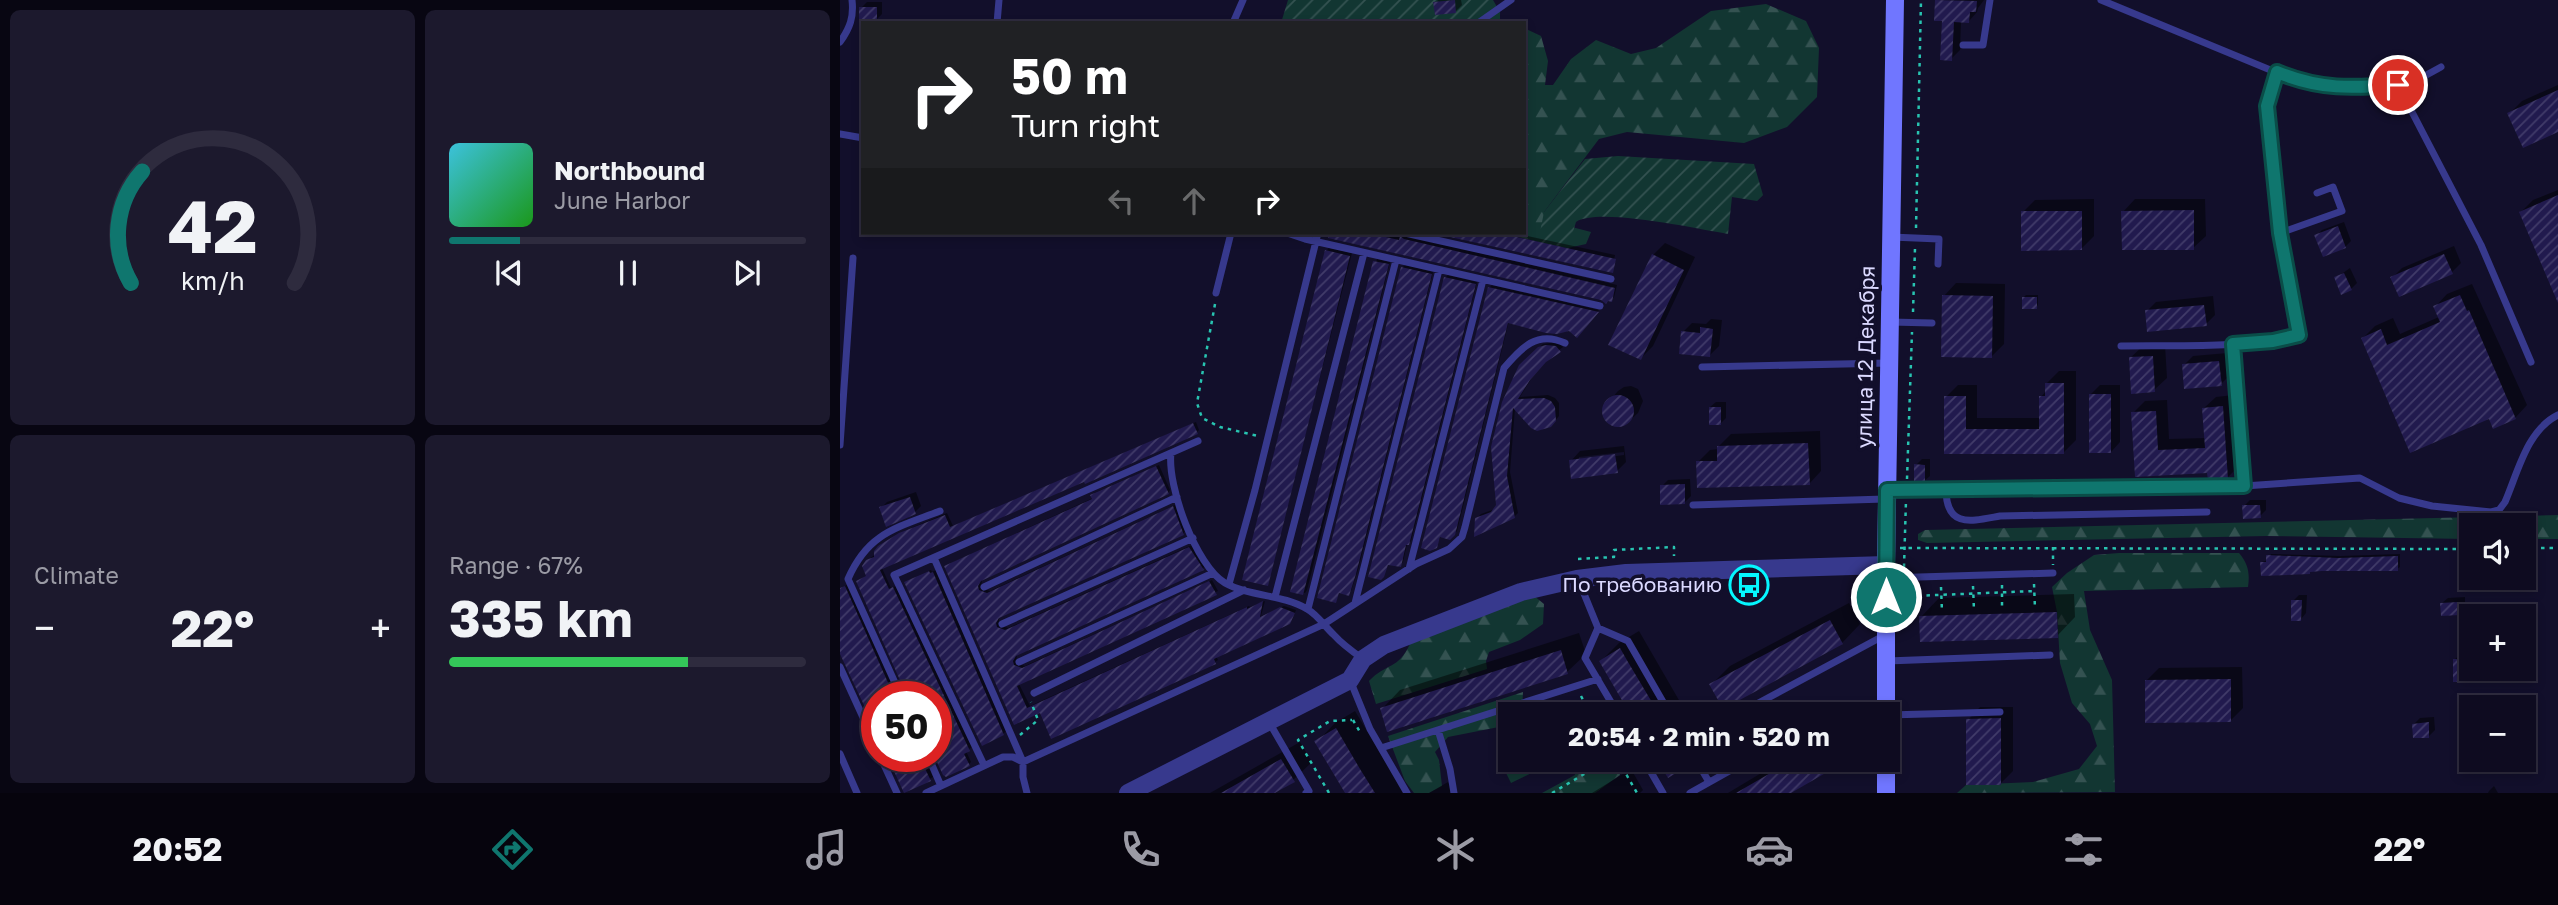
<!DOCTYPE html>
<meta charset="utf-8">
<style>
body{margin:0;font-family:"Golos Text",sans-serif;background:#1c192d;color:#f1f3f6;height:100vh;display:flex;flex-direction:column;font-size:26px;white-space:nowrap}
*{box-sizing:border-box;margin:0}
p{font-size:23px;color:#9b9ba5}
.icon{flex:none;width:38px;height:38px;fill:none;stroke:currentColor;stroke-width:2;stroke-linecap:round;stroke-linejoin:round}
.map{position:relative;flex:1;overflow:hidden}
.drawer{display:flex;flex-direction:column;gap:10px;padding:10px;background:#080612;width:840px}
.drawer>*{flex:none}
.guide{position:absolute;left:21px;top:21px;width:665px;height:214px;border-radius:0px;box-shadow:0 4px 10px #0003,0 0 0 2px #2e2b3e;background:#202124;color:#fff;overflow:hidden}
.fabs{position:absolute;left:1619px;top:513px;display:grid;gap:14px}
.fabs a{display:grid;place-items:center;width:77px;height:77px;border-radius:0px;background:#0e0b20;box-shadow:0 4px 10px #0003,0 0 0 2px #2e2b3e;font-size:35px}
.speed{position:absolute;left:21px;top:681px;display:flex;gap:14px;font-size:35px;font-weight:700;text-align:center}
.speed>*{display:grid;place-content:center;width:91px;height:91px;border-radius:50%;background:#0e0b20;box-shadow:0 4px 10px #0003,0 0 0 2px #2e2b3e;line-height:1}
.speed .limit{border:10px solid #d22;background:#fff;color:#111}
.pin{position:absolute;display:grid;place-items:center;width:60px;height:60px;color:#fff;margin:-30px;border:4px solid #fff;border-radius:50%;box-shadow:0 2px 7px #0007}
.me{position:absolute;width:77px;margin:-38px;rotate:0deg;stroke-linejoin:round;filter:drop-shadow(0 0 5px #0008)}
.turn{display:flex;align-items:center;gap:24px;height:147px;padding:0 35px;font-size:32px}
.turn .icon{width:91px;height:91px;stroke-width:2.5}
.turn b{display:block;font-size:49px;line-height:60px}
.lanes{display:flex;align-items:center;height:66px;padding:0 35px;background:#0003;justify-content:center;gap:35px;direction:ltr}
.lanes .off{opacity:.35}
.big{font-size:52px;font-weight:700;line-height:1.1}
.drawer .widget{flex:1;display:flex;flex-direction:column;justify-content:center;gap:10px;min-width:0;padding:0 24px;border-radius:10px;background:#1c192d}
.drawer .dial{align-items:center;gap:0}
.dial svg{height:182px;overflow:visible;fill:none;stroke:#2e2b3e;stroke-width:7;stroke-linecap:round;text-anchor:middle}
.dial text{fill:#f1f3f6;stroke:none}
.song{display:flex;align-items:center;gap:21px}
.cover{width:84px;height:84px;border-radius:10px;background:linear-gradient(135deg,hsl(190 70% 55%),hsl(120 70% 35%))}
.played{height:7px;border-radius:4px;background:linear-gradient(90deg,#0f766e 20%,#2e2b3e 20%)}
.keys{display:flex;justify-content:space-around;direction:ltr}
.heat{display:flex;justify-content:space-between;align-items:center;font-size:38px;direction:ltr}
.charge{height:10px;border-radius:5px;background:linear-gradient(90deg,#34c759 67%,#2e2b3e 0)}
.drawer .tiles{flex:1;display:grid;gap:10px;grid-template-columns:repeat(2,1fr)}
.trip{position:absolute;left:658px;top:702px;width:402px;height:70px;border-radius:0px;background:#0e0b20;box-shadow:0 4px 10px #0003,0 0 0 2px #2e2b3e;font-weight:700;line-height:70px;text-align:center}
.menu{display:flex;height:112px;justify-content:space-around;align-items:center;background:#06040d;color:#9b9ba5}
.menu .icon{width:49px;height:49px}
.menu .selected{color:#0f766e}
.menu b{font-size:32px;color:#f1f3f6}
main{display:flex;flex:1;min-height:0}
.map>svg:first-child{display:block}
.grass{fill:#123632}
.forest{fill:url(#forest-firs)}
.garden{fill:url(#garden-furrows)}
.shadow{fill:#0007;fill-rule:evenodd}
.building{fill:url(#building-hatch)}
.lines{fill:none;stroke-linecap:round;stroke-linejoin:round}
.path{stroke:#28c4b1;stroke-width:2.5;stroke-dasharray:3.5 5;stroke-linecap:butt}
.service{stroke:#37398d;stroke-width:7}
.tertiary{stroke:#37398d;stroke-width:18}
.secondary{stroke:#7076ff;stroke-width:18}
.route-casing{stroke:#0a4d48;stroke-width:18}
.route{stroke:#0f766e;stroke-width:12}
.labels{text-anchor:middle;stroke-width:7;stroke-linejoin:round;paint-order:stroke}
.street-label{font-size:21px;fill:#dbd9ff;stroke:#120f2b}
.poi-label{font-size:21px;fill:#dbd9ff;stroke:#120f2b;text-anchor:end}
</style>
<main>
<section class="drawer">
<div class="tiles">
<div class="widget dial"><svg viewBox="0 0 100 80">
<path d="M14 69A42 42 0 1 1 86 69"/>
<path d="M14 69A42 42 0 0 1 19 20" stroke="#0f766e"/>
<text x="50" y="56" font-size="32" font-weight="700">42</text>
<text x="50" y="72" font-size="11">km/h</text>
</svg></div>
<div class="widget">
<div class="song"><i class="cover"></i><div><b>Northbound</b><p>June Harbor</p></div></div>
<div class="played"></div>
<div class="keys"><svg class="icon" aria-label="previous" viewBox="0 0 24 24"><path d="M18 5L8 12l10 7zM5 5v14"/></svg><svg class="icon" aria-label="pause" viewBox="0 0 24 24"><path d="M8 5v14M16 5v14"/></svg><svg class="icon" aria-label="next" viewBox="0 0 24 24"><path d="M6 5l10 7-10 7zM19 5v14"/></svg></div>
</div>
<div class="widget"><p>Climate</p>
<div class="heat"><a>−</a><b class="big">22°</b><a>+</a></div>
</div>
<div class="widget"><p>Range · 67%</p><b class="big">335 km</b><div class="charge"></div></div>
</div>
</section>
<div class="map">
<svg width="1718" height="793" viewBox="0 0 1718 793">
<defs>
<pattern id="forest-firs" width="22" height="20" patternUnits="userSpaceOnUse" patternTransform="scale(1.75)"><rect width="22" height="20" fill="#123632"/><path d="M5 1l3.5 6h-7zM16 11l3.5 6h-7z" fill="#345251"/></pattern>
<pattern id="garden-furrows" width="10" height="10" patternUnits="userSpaceOnUse" patternTransform="scale(1.75)"><rect width="10" height="10" fill="#123632"/><path d="M-1 1l2-2M0 10L10 0M9 11l2-2" fill="none" stroke="#345251"/></pattern>
<pattern id="building-hatch" width="6" height="6" patternUnits="userSpaceOnUse" patternTransform="scale(1.75)"><rect width="6" height="6" fill="#211a4e"/><path d="M-1 1l2-2M0 6l6-6M5 7l2-2" fill="none" stroke="#413b69"/></pattern>
</defs>
<rect width="100%" height="100%" fill="#120f2b"/>
<!-- grass -->
<path class="grass" d="M670 748V760H718L671 783 657 755Z"/>
<!-- forest -->
<path class="forest" d="M926 4 966 21 979 48 977 97 947 127 904 143 787 132 759 139 704 212 724 225 751 232 746 244 728 248 659 233H684V28L701 36 708 61 705 85H713L731 59 756 40 791 54 816 48 871 11Z
M1718 515V539H1684V525H1631V539L1426 536 1087 543 1078 540V534L1085 530Z
M1279 553H1399C1408 564 1410 572 1408 587L1244 591 1250 630 1272 680 1275 792 1117 793 1126 785 1193 782 1239 769 1257 746 1250 724 1232 703 1220 663 1217 612 1212 587 1227 573 1254 555Z
M693 595 704 604 703 624 680 640 649 652 646 661 647 669 536 704 529 681C546 663 558 670 570 644Z
M683 692 682 711 679 714H670L669 725 608 737 595 752 599 760 602 786 589 793H574L565 781 548 736Z
M731 760H771L777 764 780 775 755 793H702L735 775 734 764Z"/>
<!-- garden -->
<path class="garden" d="M448 0H653L660 12V23H441Z
M778 156 914 164 923 195 917 201 892 197 888 234C857 229 758 207 736 222L728 248 698 242 704 212 745 159Z"/>
<!-- shadow -->
<path class="shadow" d="M598 0H621L622 5 616 11 595 3Z
M1097 0H1144L1138 8 1137 12 1129 21H1121L1120 50 1111 59 1104 20 1096 19Z
M27 2H42V14L36 20 21 8Z
M1718 85V130L1684 146 1669 114 1682 101Z
M1718 190V298L1681 212 1693 200Z
M1254 199V236L1241 249 1183 212 1195 200Z
M1295 199H1365L1366 236 1353 248 1283 212Z
M1504 222 1511 241 1505 247 1476 236 1482 230Z
M485 233H564L567 236 777 285 774 297 771 300 485 235Z
M600 233H673L775 255 772 271Z
M825 243 855 257 813 346 801 358 813 255Z
M1614 246 1621 263 1612 272 1552 278 1562 268Z
M489 248 512 253 427 584 486 251Z
M537 259 550 262 467 590 465 593 452 590Z
M565 265 593 272 518 570 511 591 509 594 500 591 496 601 562 268Z
M1510 268 1517 283 1511 289 1496 278Z
M608 275 637 282 571 541 567 544 563 562 560 565 549 563 543 576 605 278Z
M1116 283 1165 284 1164 344 1152 356 1104 296Z
M1632 284 1687 405 1675 418 1650 416 1523 338 1535 326 1553 318 1560 334 1599 317 1595 307 1607 294Z
M652 285 759 310 736 336 729 329 669 321 617 531 609 538 601 536 596 546 649 288Z
M1186 295H1198V305L1196 307 1184 297Z
M1373 296 1375 315 1366 324 1307 311 1316 302Z
M871 319 882 320 879 346 869 356 843 332 852 323 866 324Z
M718 342 723 347 706 360 694 374 680 397 708 395 715 398 719 403V416L715 421 675 408 670 472 678 513 674 517 637 518 641 514 655 509 658 506 653 447 680 366 703 344Z
M1325 345 1327 378 1314 390 1290 358 1303 346Z
M1388 353 1390 375 1381 384 1344 365 1353 356Z
M1219 371H1236V440L1224 452H1106V397L1118 385H1137V418H1201V397L1206 391V384Z
M1260 385H1280V442L1271 452 1251 394Z
M791 386 798 389 803 401 798 413 788 422 776 426 766 418 764 407 778 391 784 387Z
M1394 395 1399 466 1387 478 1369 471 1296 475 1293 413 1305 401 1327 400 1329 439 1366 438 1364 408 1376 397Z
M876 402H886V418L880 424 870 407Z
M356 422 359 430 357 432 42 568 51 588 56 586 132 747 126 751 131 762 129 764 96 696H68L28 576 27 561 64 531 107 513 113 526Z
M980 431 981 471 969 484 858 462 870 450 879 449V446L891 434Z
M784 446 786 462 777 471 731 461 740 451ZM784 452V455L739 461V457Z
M1082 459H1090V476L1084 481 1076 465Z
M319 465 330 490 328 493 142 579 141 588 150 591 335 505 345 531 343 534 159 616V625L168 628 352 545 365 567 177 654 176 663 185 666 372 580 378 591 179 684 190 706 409 606 410 607 425 601 421 616 444 606 456 610 452 620 376 656 378 660 375 662 200 711 174 723 109 564 253 498 254 493Z
M850 479 851 496 845 502 822 486 828 480Z
M76 492 81 506 75 512 41 508 47 502Z
M1410 500H1426V510L1420 516 1404 506Z
M1431 554 1501 556 1560 554V567L1557 569 1471 570 1422 562 1428 560Z
M91 570 92 572 96 570 166 731 163 734 69 580Z
M7 585 58 696H37L0 649V589Z
M1234 594 1235 617 1217 636 1081 617 1099 598Z
M1459 595H1467L1466 613 1461 619 1453 601Z
M1625 597V608L1619 614 1602 603 1608 598Z
M1009 603 1020 624 1002 643 872 684 890 666Z
M799 631 847 714H792L761 661 779 643Z
M739 633 746 654 727 672 542 709 560 690Z
M1624 651H1631V668L1680 670 1671 679 1615 680 1614 660Z
M1402 667 1403 708 1391 720 1306 681 1319 668Z
M1140 707H1173V771L1161 783 1128 720Z
M515 711 564 793H507L477 742 495 723Z
M1594 717 1595 730 1589 736 1574 724 1580 718Z
M460 742 472 762 453 780 431 793H370Z
M49 756H84L93 777 65 791Z
M943 760H1003L947 793H888Z
M791 769 803 790 800 793H752Z
M608 782 612 790 610 793H589Z
M1654 786 1658 793H1648L1649 791Z"/>
<!-- building -->
<path class="building" d="M615 0 616 13 595 15 593 2Z
M1095 0 1137 1 1136 12H1130L1129 23 1114 22 1112 61 1100 60 1102 21H1094Z
M19 7H37V22H19Z
M1718 90V132L1683 148 1667 113Z
M1718 195V303L1679 212Z
M1354 210V250H1282L1281 211Z
M1181 211H1242V250L1181 251Z
M1498 226 1506 248 1483 257 1474 235Z
M489 233H528L559 240 560 236 564 239 775 288 772 302 768 301 766 304 761 300 488 238Z
M592 233H659L776 259 773 273Z
M485 250 510 256 428 586 402 580Z
M812 254 844 270 801 360 768 345Z
M1604 254 1613 274 1559 297 1550 277Z
M533 261 549 264 463 595 450 592Z
M561 267 592 274 516 574 509 596 499 593 496 603 477 598Z
M1504 273 1512 290 1501 295 1494 277Z
M604 277 636 284 569 545H566L561 567 548 565 544 577 541 580 528 577Z
M648 287 759 312 737 338 729 331 717 334 706 333 668 323 615 535 610 540 600 537 597 548 590 551 581 548Z
M1102 295 1153 296 1152 358 1101 357Z
M1620 295 1627 311 1629 310 1676 419 1653 429 1649 419 1570 453 1521 338 1541 329 1547 345 1600 322 1593 306Z
M1182 297H1197V309H1182Z
M1364 305 1367 326 1307 332 1305 310Z
M860 327 873 329 870 357 839 354 841 331 860 333Z
M706 345 716 346 721 352 706 362 690 380 678 399 704 398 711 401 715 407 716 421 711 427 697 431 691 428 673 408 667 476 675 518 634 537 635 518 651 512 656 505 651 447 662 402 679 365 698 347Z
M1313 356 1315 392 1291 394 1289 357Z
M1379 361 1382 386 1344 389 1342 364Z
M1205 383H1224V454H1104V396H1126V429H1199V396H1205Z
M1249 394H1271V453H1249Z
M762 411a16 16 0 1 1 32 0a16 16 0 1 1-32 0Z
M1383 406 1388 479 1368 480 1367 473 1295 477 1291 412 1316 411 1318 450 1365 448 1362 408Z
M869 407H881V425H869Z
M353 423 358 434 245 484 244 482 40 570 49 589 53 587 130 751 124 754 130 766 106 777 103 775 96 760V696H67L16 581 26 576 22 566 26 560 34 557V551L38 546 59 533 105 515 110 527Z
M968 443 970 485 857 488 856 461H877V446Z
M775 454 778 473 731 479 729 460Z
M1074 464 1085 465V483H1074Z
M316 466 329 494 141 581 138 586 139 590 147 593 333 506 344 535 159 618 156 623 157 627 165 630 349 547 364 570 176 656 173 661 174 665 182 668 369 581 377 595 177 686 187 708 407 607V609L423 601 420 617 440 607 455 613 450 624 374 659 376 664 211 739 200 713 174 725 104 566 252 499 250 495Z
M845 484V504L820 505V485Z
M70 497 76 514 46 527 39 507Z
M1402 505H1420L1421 518 1403 519Z
M1426 555 1498 558 1558 556V571H1482L1470 572V574L1421 576 1420 562H1426Z
M89 571 90 573 93 572 164 735 142 746 64 582Z
M5 586 54 696H37V733L0 654V588Z
M1451 600H1462L1461 621H1451Z
M1619 602 1620 615 1601 616 1600 603Z
M1217 612 1218 638 1080 642 1079 616Z
M990 620 1003 644 883 709 869 684Z
M780 648 788 662 819 714H790L759 661Z
M721 650 728 674 547 732 540 708Z
M1613 659H1631V668H1672V681L1613 682Z
M1391 679V722L1305 723V680Z
M1161 718V785H1126V719Z
M1589 722V738H1573L1572 724Z
M496 728 520 769 535 793H505L474 741Z
M47 756H79L91 781 64 793Z
M441 759 455 782 440 790 435 793H381Z
M817 760H850L851 764 828 778Z
M953 760H1008L951 793H896Z"/>
<g class="lines">
<!-- path -->
<path class="path" d="M1076 228 1081 0
M375 304 357 403 362 418 380 427 418 436
M1073 312 1075 248
M1067 479 1072 332
M1213 547V565
M1060 548 1631 549
M1684 548H1718
M738 559 774 557V550L834 547V556
M1064 567 1066 500
M1194 584 1195 609
M1071 585 1072 596 1195 591
M1162 585V610
M1133 586 1134 611
M1101 587 1102 612
M741 696 751 714
M513 720 520 732
M180 735 198 720 191 702
M778 760 797 793
M489 793 458 740 490 721 512 720
M712 793 768 760"/>
<!-- service -->
<path class="service" d="M1261 0 1462 83 1512 88 1558 85 1581 78 1601 67
M157 23 159 0
M393 23 403 0
M638 23 671 0
M0 42C10 28 14 17 12 0
M1123 45H1143L1150 0
M1558 85 1641 245 1691 362
M0 134 23 138
M447 233 465 239 760 306
M565 233 771 279
M1440 233 1502 211 1493 187 1477 193
M1051 237 1099 239 1098 264
M376 293 391 233
M1051 322 1092 323
M1281 346C1340 345 1401 349 1459 335L1440 233 1427 106 1437 72
M862 367 1049 363
M0 445 13 258
M331 453C327 486 356 566 385 583 410 597 442 594 467 609 478 615 485 627 494 635 502 644 513 652 523 659
M1404 486 1520 478 1559 498 1592 506 1651 512 1659 510 1665 502C1678 472 1687 430 1718 415
M1106 489C1106 529 1132 521 1160 516L1367 512
M1047 490 1404 486 1393 344
M853 505 1045 499
M94 558 183 762V777L187 793
M569 569 643 280
M1046 578 1213 573
M738 579 758 628 745 658 778 714
M389 584 415 490 478 233
M144 587 337 497
M435 597 524 253
M515 603 599 270
M468 609 556 260
M162 624 353 538
M758 628 788 641 830 714
M1047 661 1210 655
M179 662 373 573
M0 667 37 748
M510 680 530 729 567 793
M194 693 404 590
M61 696 8 579C28 533 56 528 100 511
M898 714 1045 635
M997 714 1044 705
M1048 715 1160 712
M429 722 469 791 466 793
M598 730 610 769 614 793
M541 748 758 679
M0 754 17 793
M40 756 57 793
M88 756 101 786
M804 760 823 793
M856 760 869 782
M144 765 54 575 358 441
M86 793 163 757H173L183 762 484 624 576 564 609 549 622 537 625 527 664 368C681 348 697 330 725 343
M850 793 909 760"/>
<!-- tertiary -->
<path class="tertiary" d="M288 793 510 680 523 659 544 645 681 592 737 579 786 573 1046 565"/>
<!-- secondary -->
<path class="secondary" d="M1046 714V565L1055 0
M1046 760V793"/>
</g>
<g class="lines">
<!-- route casing -->
<g class="route-casing">
<path id="route" d="M1046 597 1047 490 1404 486 1393 344 1433 341 1459 335 1440 233 1427 106 1437 72C1480 90 1512 88 1558 85"/>
</g>
<!-- route -->
<use href="#route" class="route"/>
</g>
<!-- icons -->
<defs>
<g id="bus-ring" transform="scale(2.0125)"><circle r="9.5" fill="#120f2b" stroke="#05f6ff" stroke-width="1.5"/><path d="M-5-6H5V4H4V6H2V4H-2V6H-4V4H-5ZM-3.5-4V0h7V-4ZM-3.5 1.2v1.5H-2V1.2ZM2 1.2v1.5H3.5V1.2Z" fill="#05f6ff"/></g>
</defs>
<g fill-rule="evenodd">
<use href="#bus-ring" x="909" y="585"/>
</g>
<g class="labels">
<!-- street labels -->
<g class="street-label">
<text transform="translate(1026 357) rotate(-89)" y="7">улица 12 Декабря</text>
</g>
<!-- poi labels -->
<g class="poi-label">
<text x="882" y="592">По требованию</text>
</g>
</g>
</svg>
<div class="fabs">
<a><svg class="icon" aria-label="sound" viewBox="0 0 24 24"><path d="M4 9h4l5-4v14l-5-4H4zM17 9q2 3 0 6"/></svg></a>
<a>+</a>
<a>−</a>
</div>
<div class="speed"><div class="limit">50</div></div>
<div class="pin" style="left:1558px;top:85px;background:#d93025"><svg class="icon" aria-label="arrive" viewBox="0 0 24 24"><path d="M6 21V4h12l-3 4 3 4H6"/></svg></div>
<svg class="me" style="left:1046px;top:597px" viewBox="-20 -20 40 40"><circle r="17" fill="#0f766e" stroke="#fff" stroke-width="3"/><path d="M0-11L8 9 0 5-8 9z" fill="#fff"/></svg>
<div class="trip">20:54 · 2 min · 520 m</div>
<div class="guide">
<div class="turn"><svg class="icon" aria-label="right" viewBox="0 0 24 24"><path d="M7 20v-9h11M14 6l5 5-5 5"/></svg><div><b>50 m</b>Turn right</div></div>
<div class="lanes"><svg class="icon off" aria-label="left" viewBox="0 0 24 24"><path d="M17 20v-9H6M10 6l-5 5 5 5"/></svg><svg class="icon off" aria-label="ahead" viewBox="0 0 24 24"><path d="M12 20V5M6 11l6-6 6 6"/></svg><svg class="icon" aria-label="right" viewBox="0 0 24 24"><path d="M7 20v-9h11M14 6l5 5-5 5"/></svg></div>
</div>
</div>
</main>
<nav class="menu">
<b>20:52</b>
<svg class="icon selected" aria-label="directions" viewBox="0 0 24 24"><path d="M12 3l9 9-9 9-9-9zM9 14v-3h6M13 9l2 2-2 2"/></svg>
<svg class="icon" aria-label="music" viewBox="0 0 24 24"><path d="M9 18V5l10-2v13"/><circle cx="6" cy="18" r="3"/><circle cx="16" cy="16" r="3"/></svg>
<svg class="icon" aria-label="phone" viewBox="0 0 24 24"><path d="M5 4h4l2 5-3 2q2 4 5 5l2-3 5 2v4C11 20 4 13 5 4z"/></svg>
<svg class="icon" aria-label="climate" viewBox="0 0 24 24"><path d="M12 3v18M4 7l16 10M4 17L20 7"/></svg>
<svg class="icon" aria-label="car" viewBox="0 0 24 24"><path d="M5 17H2v-5l4-1 3-4h7l3 4 3 1v5h-3M9 17h6M6 11h13"/><circle cx="7" cy="17" r="2"/><circle cx="17" cy="17" r="2"/></svg>
<svg class="icon" aria-label="filters" viewBox="0 0 24 24"><path d="M4 7h16M4 17h16"/><circle cx="9" cy="7" r="2"/><circle cx="15" cy="17" r="2"/></svg>
<b>22°</b>
</nav>
